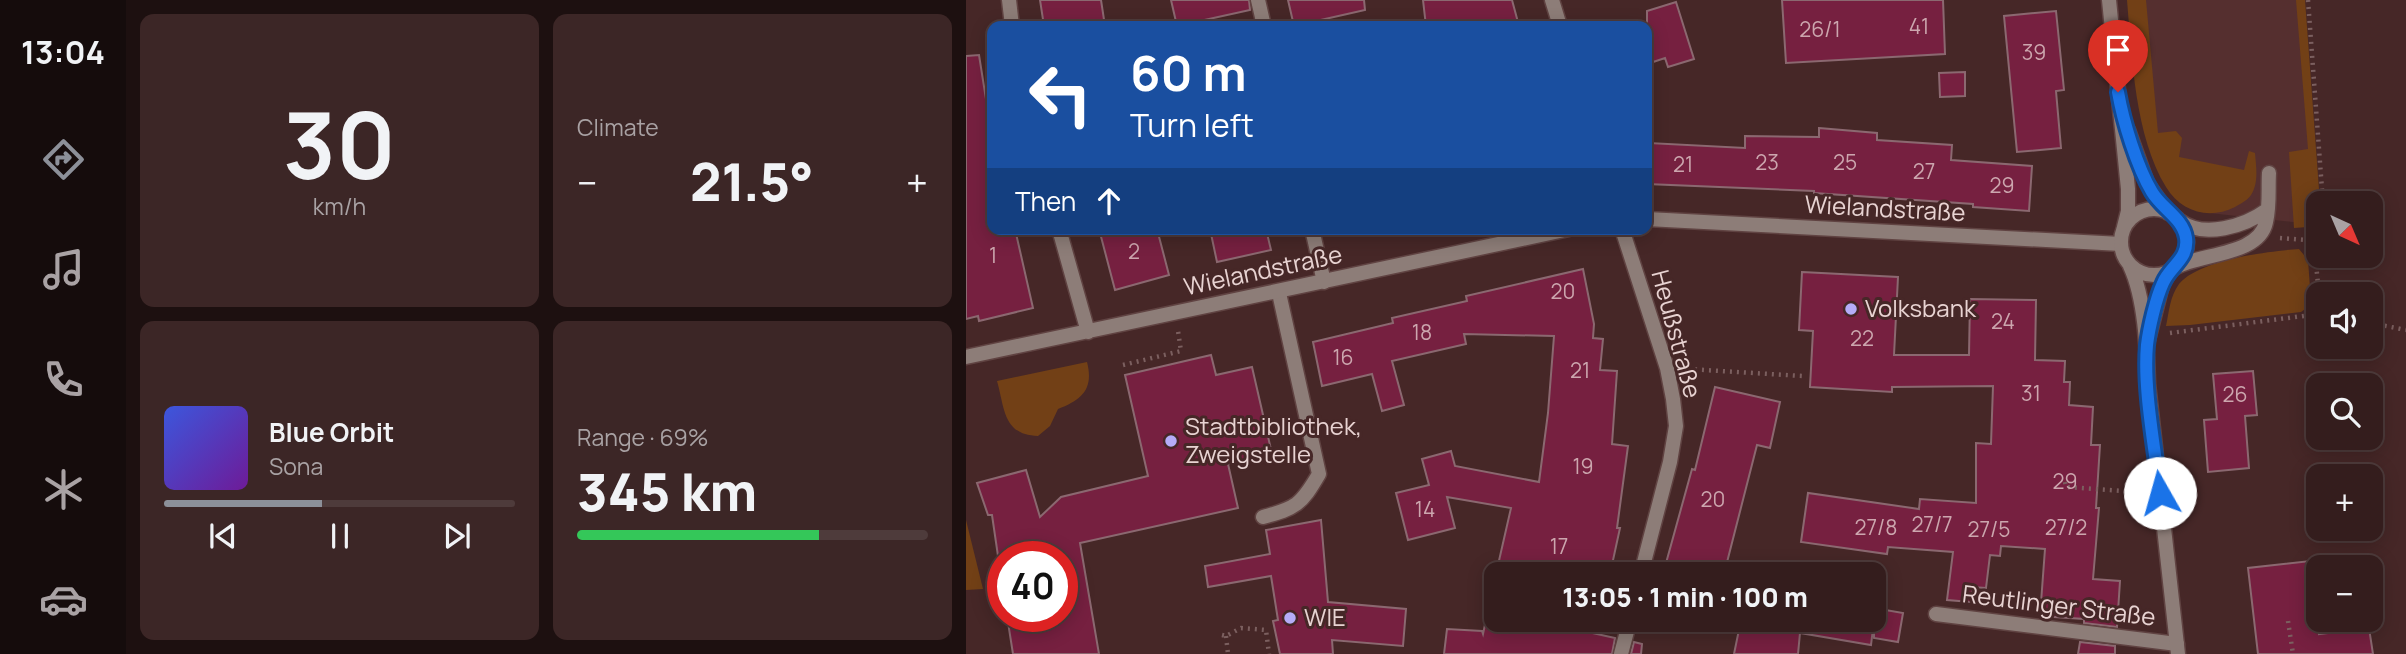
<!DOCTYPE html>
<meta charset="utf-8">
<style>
body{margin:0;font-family:Manrope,sans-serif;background:#3c2626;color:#f1f3f6;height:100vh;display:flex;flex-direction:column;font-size:26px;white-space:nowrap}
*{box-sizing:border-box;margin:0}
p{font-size:23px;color:#a9a2a4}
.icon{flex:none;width:38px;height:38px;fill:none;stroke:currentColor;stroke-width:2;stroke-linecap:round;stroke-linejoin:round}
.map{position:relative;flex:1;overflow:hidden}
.sheet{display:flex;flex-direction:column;gap:14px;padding:14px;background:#1d1010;width:840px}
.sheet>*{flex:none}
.banner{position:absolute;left:21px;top:21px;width:665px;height:214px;border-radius:14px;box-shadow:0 4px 18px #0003,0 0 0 2px #4e3b3b;background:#1a4fa0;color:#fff;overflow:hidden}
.needle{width:46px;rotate:136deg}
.buttons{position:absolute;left:1340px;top:191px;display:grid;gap:14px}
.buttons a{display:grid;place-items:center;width:77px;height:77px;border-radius:14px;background:#341d1d;box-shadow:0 4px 18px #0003,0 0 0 2px #4e3b3b;font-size:35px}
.speed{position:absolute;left:21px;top:541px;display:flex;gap:14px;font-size:35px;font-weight:700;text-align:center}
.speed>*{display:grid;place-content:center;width:91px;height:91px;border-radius:50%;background:#341d1d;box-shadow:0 4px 18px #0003,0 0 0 2px #4e3b3b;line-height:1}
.speed .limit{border:10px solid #d22;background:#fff;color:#111}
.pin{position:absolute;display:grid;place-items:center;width:60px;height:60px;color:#fff;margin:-72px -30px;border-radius:50% 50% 50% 0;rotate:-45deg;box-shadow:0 0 7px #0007}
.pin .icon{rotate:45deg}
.me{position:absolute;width:77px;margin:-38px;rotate:353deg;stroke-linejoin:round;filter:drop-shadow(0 0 5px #0008)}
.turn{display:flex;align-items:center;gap:24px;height:147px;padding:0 28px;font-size:32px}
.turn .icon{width:91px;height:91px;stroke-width:2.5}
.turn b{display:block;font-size:49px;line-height:60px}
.then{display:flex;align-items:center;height:66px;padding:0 28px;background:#0003;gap:14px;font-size:26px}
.big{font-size:52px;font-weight:800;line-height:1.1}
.sheet .card{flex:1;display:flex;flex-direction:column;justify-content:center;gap:10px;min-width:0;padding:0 24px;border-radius:14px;background:#3c2626}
.sheet .dial{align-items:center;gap:0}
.dial b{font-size:91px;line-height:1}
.song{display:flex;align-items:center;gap:21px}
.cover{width:84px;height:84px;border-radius:10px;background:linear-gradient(135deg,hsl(230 70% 55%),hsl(280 70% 35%))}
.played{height:7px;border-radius:4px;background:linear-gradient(90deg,#8c9099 45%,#4e3b3b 45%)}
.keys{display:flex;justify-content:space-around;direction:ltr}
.heat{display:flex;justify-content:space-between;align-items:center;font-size:38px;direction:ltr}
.charge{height:10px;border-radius:5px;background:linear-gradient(90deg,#34c759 69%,#4e3b3b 0)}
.sheet .tiles{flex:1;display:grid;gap:14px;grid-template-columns:repeat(2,1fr)}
.trip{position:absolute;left:518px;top:562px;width:402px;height:70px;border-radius:14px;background:#341d1d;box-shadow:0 4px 18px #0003,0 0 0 2px #4e3b3b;font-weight:800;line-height:70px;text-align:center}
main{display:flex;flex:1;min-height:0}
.tab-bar{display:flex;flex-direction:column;width:126px;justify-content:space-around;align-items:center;background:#150c0c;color:#a9a2a4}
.tab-bar .icon{width:49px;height:49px}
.tab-bar .current{color:#8c9099}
.tab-bar b{font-size:32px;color:#f1f3f6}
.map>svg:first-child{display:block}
.built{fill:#552f2f}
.green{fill:#724016}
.building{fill:#762040;stroke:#8b6870;stroke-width:2}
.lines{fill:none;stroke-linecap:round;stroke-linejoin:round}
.service-casing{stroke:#604342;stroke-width:17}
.minor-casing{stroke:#604342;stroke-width:17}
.tertiary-casing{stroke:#604342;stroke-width:17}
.path{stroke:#7b5f5f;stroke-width:4.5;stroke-dasharray:2 5;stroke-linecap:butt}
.service{stroke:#8d7d78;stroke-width:14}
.minor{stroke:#8d7d78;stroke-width:14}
.tertiary{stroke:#8d7d78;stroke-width:14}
.route-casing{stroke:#114b97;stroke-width:18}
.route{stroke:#1a73e8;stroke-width:12}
.poi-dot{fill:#b5acf8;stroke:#462727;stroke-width:2.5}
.labels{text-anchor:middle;stroke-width:6;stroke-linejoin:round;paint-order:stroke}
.number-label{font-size:21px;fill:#cca6ae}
.street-label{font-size:24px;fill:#e8d3d2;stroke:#462727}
.poi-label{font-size:24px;fill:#e8d3d2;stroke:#462727;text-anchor:start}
</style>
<main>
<nav class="tab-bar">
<b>13:04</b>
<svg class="icon current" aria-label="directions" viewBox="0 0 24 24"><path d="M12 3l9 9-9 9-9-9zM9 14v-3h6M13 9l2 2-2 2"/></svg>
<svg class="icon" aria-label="music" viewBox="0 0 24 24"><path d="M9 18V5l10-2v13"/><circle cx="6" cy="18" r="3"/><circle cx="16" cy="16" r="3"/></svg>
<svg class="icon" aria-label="phone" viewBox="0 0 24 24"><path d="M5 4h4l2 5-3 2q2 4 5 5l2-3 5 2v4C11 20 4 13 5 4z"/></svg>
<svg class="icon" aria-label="climate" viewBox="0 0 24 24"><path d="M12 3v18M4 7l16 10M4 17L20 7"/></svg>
<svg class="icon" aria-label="car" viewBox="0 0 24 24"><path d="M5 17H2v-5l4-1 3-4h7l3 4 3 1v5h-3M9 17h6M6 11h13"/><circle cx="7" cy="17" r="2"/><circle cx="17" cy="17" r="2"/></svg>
</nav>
<section class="sheet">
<div class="tiles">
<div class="card dial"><b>30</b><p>km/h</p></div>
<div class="card"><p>Climate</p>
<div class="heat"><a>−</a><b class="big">21.5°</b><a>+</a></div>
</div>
<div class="card">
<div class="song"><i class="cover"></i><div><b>Blue Orbit</b><p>Sona</p></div></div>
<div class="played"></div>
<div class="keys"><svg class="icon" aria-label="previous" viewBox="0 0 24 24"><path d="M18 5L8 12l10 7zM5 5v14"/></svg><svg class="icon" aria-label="pause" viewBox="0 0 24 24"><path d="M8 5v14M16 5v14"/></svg><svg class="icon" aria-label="next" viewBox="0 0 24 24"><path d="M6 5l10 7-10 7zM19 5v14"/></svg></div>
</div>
<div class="card"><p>Range · 69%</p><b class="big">345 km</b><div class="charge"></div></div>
</div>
</section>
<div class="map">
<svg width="1440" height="654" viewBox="0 0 1440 654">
<rect width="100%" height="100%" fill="#462727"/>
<!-- built -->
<path class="built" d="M1165 0H1333L1350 197 1345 224 1243 213 1192 170Z"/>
<!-- green -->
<path class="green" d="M1161 0H1180L1192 133 1210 131 1216 138 1213 157 1278 170 1283 151 1289 153C1290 166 1293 183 1285 195 1282 200 1274 204 1269 207 1243 220 1215 212 1200 187 1169 136 1166 59 1161 0Z
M1330 0H1339L1354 203 1353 216 1342 227 1328 228 1323 152 1342 149Z
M1333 249 1342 260 1345 301 1342 307 1335 312 1224 325 1200 326C1203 312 1204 296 1213 284 1233 260 1302 251 1333 249Z
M121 362C128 389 116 400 92 409L84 426 72 436C37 435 39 409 31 381Z
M0 520 17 589 0 590Z"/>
<!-- building -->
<path class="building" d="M74 0H135L139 26H78Z
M205 0H283L284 10 211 26Z
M322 0H398L399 10 328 26Z
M457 0H546L553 26H460Z
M816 0H977L979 54 820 63Z
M710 2 728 59 702 67 699 58 681 64V11Z
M1090 11 1098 90 1090 91 1095 148 1051 152 1038 16Z
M13 55 26 137V229H49L67 308 13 321 12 316 0 319V56Z
M999 72V96L974 97 973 73Z
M853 128 911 133V140L986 145 985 160 1066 166 1063 211 1007 207V204L848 193V191L681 184 683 143 779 148V136L853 137Z
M133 229H191L203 275 149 290Z
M244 229H300L305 250 251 262Z
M617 269 628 324 627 338 637 339 634 370 651 371 646 444 662 446 651 528H654L644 574H573L532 565 545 508 481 497 489 528 442 540 430 493 463 485 456 459 485 451 489 466 573 482 582 413 588 336 498 334 500 344 426 361 438 405 416 411 406 374 356 386 347 342 427 323 426 318 501 301 500 296Z
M836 272 932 277 928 355H1003L1004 299 1070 300 1069 360 1099 361 1098 382H1104L1103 405 1127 407 1125 445H1134L1130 508H1133L1127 579 1154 581 1151 627 1118 623V619L1074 616 1079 549 1035 546 1034 556 1024 555 1020 588 1007 587 1005 602 981 600 987 552 922 547 921 554 835 542 842 493 953 509 954 499 1010 503V443L1025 444 1027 386 926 387V392L844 387 847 331 833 330Z
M245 355 250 375 286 367 306 454 262 464 272 508 114 543 133 654H47L41 616H96V556H32L26 515H22L11 483 60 470 74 517 95 497 182 476 159 375Z
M1287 371 1291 415 1279 416 1283 468 1242 472 1238 420 1251 419 1247 374Z
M749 387 814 402 804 448 791 445 758 574H697L726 469 729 470Z
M355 520 362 602 440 609 437 646 366 640 367 654H314L307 621 312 620 305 576 242 587 239 566 304 554 300 530Z
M1353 560V634L1403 628 1407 654H1292L1282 568Z
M908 608 937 613 932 642 908 638Z
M520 620H568L649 638 646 654H478L481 629 516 631 517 634Z
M775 620H908L905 645 834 633 832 654H768Z
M668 642 676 644 675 654H665Z
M1114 642 1149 646V654H1112Z"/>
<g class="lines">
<!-- service casing -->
<g class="service-casing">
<path id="service" d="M1214 221C1238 239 1279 226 1301 210
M1208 268C1234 253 1293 256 1300 222 1304 206 1302 189 1303 173
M297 517C330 508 335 505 353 474L313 293
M970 614 1211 644"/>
</g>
<!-- minor casing -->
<g class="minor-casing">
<path id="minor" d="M43 0 46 26
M292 0 298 26
M586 0 594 26
M681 219 1155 244
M93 229 122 332
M346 229 358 282
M656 229 701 368 707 399 710 426 704 462 675 574
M0 357 603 229
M655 654 664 620"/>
</g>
<!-- tertiary casing -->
<g class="tertiary-casing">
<path id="tertiary" d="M1143 0 1162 189V211L1158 227
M1162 130 1181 183 1202 213
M1155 242a33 33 0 1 1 66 0a33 33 0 1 1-66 0Z
M1164 266C1179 298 1181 348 1182 384L1212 654
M1182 340 1196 285 1204 271"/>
</g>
<!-- path -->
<path class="path" d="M1342 0 1357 203
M1314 238 1340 240 1348 244 1353 294
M1340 240 1353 221
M1405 323 1440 330
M1204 333 1353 314
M157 365 215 351 212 331
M722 369 836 376
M1099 482 1100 487 1172 492
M1322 621 1327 654
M256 635 260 636 275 628 300 630 303 654
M260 636 262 654"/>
<!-- service -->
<use href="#service" class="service"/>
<!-- minor -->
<use href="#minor" class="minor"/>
<!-- tertiary -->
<use href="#tertiary" class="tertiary"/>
</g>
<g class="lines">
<!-- route casing -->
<g class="route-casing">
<path id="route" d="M1152 92C1157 121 1171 167 1186 192 1196 209 1217 218 1220 238 1223 259 1204 266 1197 283 1190 298 1183 328 1181 345 1177 389 1189 448 1194 493"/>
</g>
<!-- route -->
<use href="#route" class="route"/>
</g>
<!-- markers -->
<g class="poi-dot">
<circle cx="885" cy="309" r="7"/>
<circle cx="205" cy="441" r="7"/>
<circle cx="324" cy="618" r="7"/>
</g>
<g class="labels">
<!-- number labels -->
<g class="number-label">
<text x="953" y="34">41</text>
<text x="854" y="37">26/1</text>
<text x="1068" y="60">39</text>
<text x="801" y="170">23</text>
<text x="879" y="170">25</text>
<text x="717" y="172">21</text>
<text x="958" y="179">27</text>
<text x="1036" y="193">29</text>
<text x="168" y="259">2</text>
<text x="27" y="263">1</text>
<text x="597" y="299">20</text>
<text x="1037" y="329">24</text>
<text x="456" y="340">18</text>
<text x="896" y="346">22</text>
<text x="377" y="365">16</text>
<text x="614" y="378">21</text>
<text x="1065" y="401">31</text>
<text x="1269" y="402">26</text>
<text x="617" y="474">19</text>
<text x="1099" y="489">29</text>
<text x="747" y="507">20</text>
<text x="459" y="517">14</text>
<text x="966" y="532">27/7</text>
<text x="910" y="535">27/8</text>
<text x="1100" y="535">27/2</text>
<text x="1023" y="537">27/5</text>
<text x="593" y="554">17</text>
</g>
<!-- street labels -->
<g class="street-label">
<text transform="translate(919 209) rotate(3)" y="8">Wielandstraße</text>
<text transform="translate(297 271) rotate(-12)" y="8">Wielandstraße</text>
<text transform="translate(710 334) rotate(75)" y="8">Heußstraße</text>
<text transform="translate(1093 606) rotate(7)" y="8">Reutlinger Straße</text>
</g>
<!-- poi labels -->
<g class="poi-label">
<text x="899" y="317">Volksbank</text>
<text x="219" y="435">Stadtbibliothek,<tspan x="219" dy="28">Zweigstelle</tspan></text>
<text x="338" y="626">WIE</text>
</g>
</g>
</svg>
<div class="buttons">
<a><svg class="needle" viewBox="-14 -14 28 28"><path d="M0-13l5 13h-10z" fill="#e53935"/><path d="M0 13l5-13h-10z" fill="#a9a2a4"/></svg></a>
<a><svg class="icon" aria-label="sound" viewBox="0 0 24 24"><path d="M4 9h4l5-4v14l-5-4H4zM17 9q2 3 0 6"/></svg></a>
<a><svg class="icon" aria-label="search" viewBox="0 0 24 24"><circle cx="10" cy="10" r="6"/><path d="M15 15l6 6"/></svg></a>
<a>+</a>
<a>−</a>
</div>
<div class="speed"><div class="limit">40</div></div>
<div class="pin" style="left:1152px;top:92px;background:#d93025"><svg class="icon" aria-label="arrive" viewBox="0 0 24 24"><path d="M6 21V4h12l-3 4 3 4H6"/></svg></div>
<svg class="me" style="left:1194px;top:493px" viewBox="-20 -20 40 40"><circle r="19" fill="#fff"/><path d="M0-13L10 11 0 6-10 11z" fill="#1a73e8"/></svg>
<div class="trip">13:05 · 1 min · 100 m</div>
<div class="banner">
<div class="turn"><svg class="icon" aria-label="left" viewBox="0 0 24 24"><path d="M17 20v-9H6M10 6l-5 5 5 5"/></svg><div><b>60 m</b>Turn left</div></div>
<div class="then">Then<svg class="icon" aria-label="ahead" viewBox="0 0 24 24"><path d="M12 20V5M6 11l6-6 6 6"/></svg></div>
</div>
</div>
</main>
